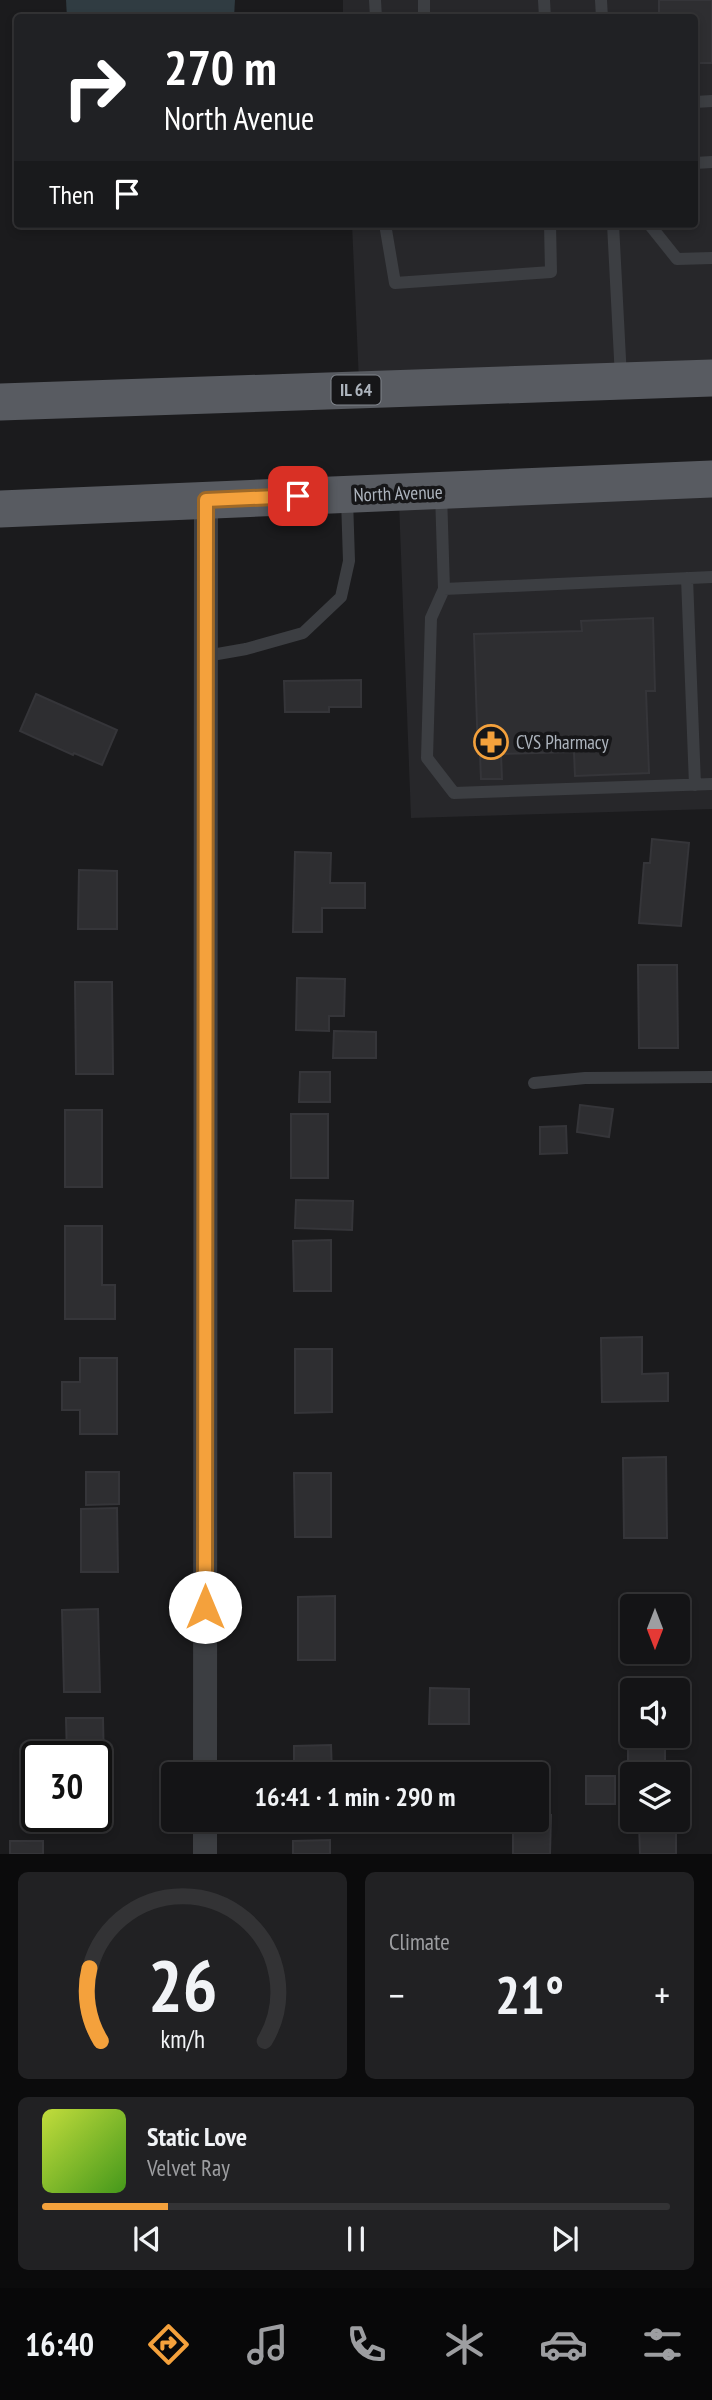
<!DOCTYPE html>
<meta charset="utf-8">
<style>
body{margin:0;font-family:"PT Sans Narrow",sans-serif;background:#212123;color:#f1f3f6;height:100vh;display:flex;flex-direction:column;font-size:26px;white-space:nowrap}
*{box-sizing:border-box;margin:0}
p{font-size:23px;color:#9d9ea1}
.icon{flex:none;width:38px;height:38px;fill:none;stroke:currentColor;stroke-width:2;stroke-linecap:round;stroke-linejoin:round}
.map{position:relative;height:1854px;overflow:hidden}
.sheet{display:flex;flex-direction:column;gap:18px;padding:18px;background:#0b0b0c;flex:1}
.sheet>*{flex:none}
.top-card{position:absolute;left:14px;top:14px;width:684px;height:214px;border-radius:7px;box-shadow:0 4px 10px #0003,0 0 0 2px #333335;background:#202124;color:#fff;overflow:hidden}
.needle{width:46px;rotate:180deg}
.controls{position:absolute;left:620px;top:1594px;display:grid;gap:14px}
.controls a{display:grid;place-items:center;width:70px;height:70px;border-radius:7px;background:#141416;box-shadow:0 4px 10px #0003,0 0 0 2px #333335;font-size:35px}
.speed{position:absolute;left:21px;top:1741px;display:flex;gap:14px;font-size:35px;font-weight:700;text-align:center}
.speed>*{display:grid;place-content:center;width:91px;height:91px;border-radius:50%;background:#141416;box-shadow:0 4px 10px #0003,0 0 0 2px #333335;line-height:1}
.speed .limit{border:4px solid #111;border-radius:10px;background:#fff;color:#111}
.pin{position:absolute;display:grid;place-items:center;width:60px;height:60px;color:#fff;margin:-30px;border-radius:14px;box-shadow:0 4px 10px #0006}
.me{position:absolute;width:77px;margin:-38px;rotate:0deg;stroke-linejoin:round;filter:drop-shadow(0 0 5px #0008)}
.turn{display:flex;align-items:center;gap:24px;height:147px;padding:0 35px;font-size:32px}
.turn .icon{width:91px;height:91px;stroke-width:2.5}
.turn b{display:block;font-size:49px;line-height:60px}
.then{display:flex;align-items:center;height:66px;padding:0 35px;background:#0003;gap:14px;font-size:26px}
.big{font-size:52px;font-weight:600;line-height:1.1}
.sheet .tile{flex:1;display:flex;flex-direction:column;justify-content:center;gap:10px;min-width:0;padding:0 24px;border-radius:10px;background:#212123}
.sheet .dial{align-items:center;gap:0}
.dial svg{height:182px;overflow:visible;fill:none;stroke:#333335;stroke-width:7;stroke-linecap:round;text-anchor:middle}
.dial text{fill:#f1f3f6;stroke:none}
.song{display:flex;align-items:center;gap:21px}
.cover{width:84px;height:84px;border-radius:10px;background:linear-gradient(135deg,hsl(70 70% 55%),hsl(100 70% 35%))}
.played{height:7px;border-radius:4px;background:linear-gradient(90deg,#f4a13c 20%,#333335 20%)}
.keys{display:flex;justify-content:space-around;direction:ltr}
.heat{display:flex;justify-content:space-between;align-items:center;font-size:38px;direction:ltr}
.sheet .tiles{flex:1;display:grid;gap:18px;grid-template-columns:1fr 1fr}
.tile:last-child{grid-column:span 2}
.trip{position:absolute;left:161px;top:1762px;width:388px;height:70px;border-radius:7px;background:#141416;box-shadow:0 4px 10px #0003,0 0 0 2px #333335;font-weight:600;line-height:70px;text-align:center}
.dock{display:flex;height:112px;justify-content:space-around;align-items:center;background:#080809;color:#9d9ea1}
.dock .icon{width:49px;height:49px}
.dock .current{color:#f4a13c}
.dock b{font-size:32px;color:#f1f3f6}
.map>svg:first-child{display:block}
.built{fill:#27272a}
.water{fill:#303c42}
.building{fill:#2e2e31;stroke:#353539;stroke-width:2}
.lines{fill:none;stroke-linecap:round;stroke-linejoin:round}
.service{stroke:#3c3e42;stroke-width:12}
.minor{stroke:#3c3e42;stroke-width:24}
.primary{stroke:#585b61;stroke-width:37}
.route-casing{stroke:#9f6927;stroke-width:18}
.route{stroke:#f4a13c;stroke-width:12}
.labels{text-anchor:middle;stroke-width:7;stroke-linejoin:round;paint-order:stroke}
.shield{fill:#161618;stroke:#80858c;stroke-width:2}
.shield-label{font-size:18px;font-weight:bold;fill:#adb4bd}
.street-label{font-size:19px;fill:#adb4bd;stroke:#161618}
.poi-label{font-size:19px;fill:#adb4bd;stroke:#161618;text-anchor:start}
</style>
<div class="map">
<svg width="712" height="1854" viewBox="0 0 712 1854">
<rect width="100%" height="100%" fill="#1b1b1d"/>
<!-- built -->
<path class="built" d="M343 0H712V369L359 382 352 224H695V18L343 17Z
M712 488V809L411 818 399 502Z"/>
<!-- water -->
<path class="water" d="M66 0H235L234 17 67 18Z"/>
<!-- building -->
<path class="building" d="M659 0H712V63H695V18H659Z
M424 224H496V225L424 228Z
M653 618 655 691H646L649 773 575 776 574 752 501 754 502 779H481L480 754H478L474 634 582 631 581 621Z
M361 680V707H329V712H285L284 681Z
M36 694 117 730 102 765 74 753 73 755 20 731Z
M652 839 689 843 681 926 639 923 644 863H650Z
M295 852 331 853 330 883H365V908H322V932H293Z
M79 870 117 871V929H78Z
M638 965H677L678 1048H639Z
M297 978 345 979 344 1016H329V1031L296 1030Z
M75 982H112L113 1074H76Z
M334 1031 376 1032V1058H333Z
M300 1072H330V1102H299Z
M580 1105 613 1109 609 1137 577 1132Z
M65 1110H102V1187H65Z
M291 1114H328V1178H291Z
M566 1126 567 1153 540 1154V1127Z
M296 1200 353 1201 352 1230 295 1228Z
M65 1226H102V1285H115V1319H65Z
M331 1240V1291H294L293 1241Z
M642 1337V1374L668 1373V1401L602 1402 601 1338Z
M295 1349H332V1412L295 1413Z
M80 1358H117V1434H80V1410H62V1382H80Z
M666 1457 667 1538H624L623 1458Z
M86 1472H119V1504L86 1505Z
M294 1473H331V1537H295Z
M117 1508 118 1572H81V1509Z
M335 1596V1660H298V1597Z
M627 1602H664V1606H632V1652H664V1658H627Z
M98 1609 100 1692H64L62 1610Z
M430 1688 469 1689V1724H429Z
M66 1718H103L105 1818 68 1819V1816H96V1757H67Z
M628 1722H632V1736H665V1774H632V1778H628Z
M331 1745 332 1774H294V1746Z
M586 1776H615V1804H586Z
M537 1815H551L550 1854H513V1820H537Z
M639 1824H676V1854H640Z
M330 1840V1854H293V1841Z
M10 1841H43V1854H10Z"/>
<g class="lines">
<!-- service -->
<path class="service" d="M375 0 376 18
M424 0V18
M544 0 545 18
M601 0 602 18
M695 102 712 101
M695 163 712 162
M385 224 395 283 551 272 550 224
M613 224 621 378
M649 224 677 259 712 258
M441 493 444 589 431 618 427 758 454 793 712 784
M687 578 695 785
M444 589 712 577
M206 656 246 649 303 633 341 597 349 561 347 499
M534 1083 585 1078 712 1077"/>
<!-- minor -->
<path class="minor" d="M205 1774 206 500
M205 1854V1820"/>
<!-- primary -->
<path class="primary" d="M0 402 712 378
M0 509 712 479"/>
</g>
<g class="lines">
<!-- route casing -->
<g class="route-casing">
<path id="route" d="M205 1607 206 500 298 496"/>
</g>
<!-- route -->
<use href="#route" class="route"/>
</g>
<!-- icons -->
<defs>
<g id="pharmacy-ring" transform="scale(1.75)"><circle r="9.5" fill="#161618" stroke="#f4a13c" stroke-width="1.5"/><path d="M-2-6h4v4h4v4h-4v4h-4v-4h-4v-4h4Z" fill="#f4a13c"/></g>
</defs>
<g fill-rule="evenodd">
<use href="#pharmacy-ring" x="491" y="742"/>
</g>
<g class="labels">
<!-- shield labels -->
<rect class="shield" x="331.5" y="375.5" width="49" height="29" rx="5"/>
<g class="shield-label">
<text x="356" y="396">IL 64</text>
</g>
<!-- street labels -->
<g class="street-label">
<text transform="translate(398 493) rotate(-2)" y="7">North Avenue</text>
</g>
<!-- poi labels -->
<g class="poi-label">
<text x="516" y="749">CVS Pharmacy</text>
</g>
</g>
</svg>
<div class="controls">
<a><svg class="needle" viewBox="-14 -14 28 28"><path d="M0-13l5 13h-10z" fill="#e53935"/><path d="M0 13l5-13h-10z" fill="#9d9ea1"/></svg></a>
<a><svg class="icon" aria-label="sound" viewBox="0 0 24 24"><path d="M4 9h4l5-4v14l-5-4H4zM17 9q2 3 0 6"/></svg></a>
<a><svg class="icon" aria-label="layers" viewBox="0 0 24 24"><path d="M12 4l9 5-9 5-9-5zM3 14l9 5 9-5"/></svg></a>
</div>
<div class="speed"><div class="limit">30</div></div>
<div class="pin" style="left:298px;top:496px;background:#d93025"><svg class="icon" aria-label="arrive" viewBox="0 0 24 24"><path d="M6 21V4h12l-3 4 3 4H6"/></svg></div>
<svg class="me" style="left:205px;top:1607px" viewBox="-20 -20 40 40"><circle r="19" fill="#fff"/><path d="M0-13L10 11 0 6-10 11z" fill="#f4a13c"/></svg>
<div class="trip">16:41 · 1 min · 290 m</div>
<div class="top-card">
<div class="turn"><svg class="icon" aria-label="right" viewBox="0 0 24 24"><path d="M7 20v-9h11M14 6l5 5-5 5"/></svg><div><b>270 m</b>North Avenue</div></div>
<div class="then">Then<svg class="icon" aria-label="arrive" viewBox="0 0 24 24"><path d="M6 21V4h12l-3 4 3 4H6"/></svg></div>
</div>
</div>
<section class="sheet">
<div class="tiles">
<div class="tile dial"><svg viewBox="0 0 100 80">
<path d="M14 69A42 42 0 1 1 86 69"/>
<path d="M14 69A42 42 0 0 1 9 37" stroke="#f4a13c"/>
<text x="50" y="56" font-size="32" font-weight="700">26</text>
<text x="50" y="72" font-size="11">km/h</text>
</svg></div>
<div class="tile"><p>Climate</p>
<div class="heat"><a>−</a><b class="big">21°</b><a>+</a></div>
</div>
<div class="tile">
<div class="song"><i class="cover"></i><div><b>Static Love</b><p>Velvet Ray</p></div></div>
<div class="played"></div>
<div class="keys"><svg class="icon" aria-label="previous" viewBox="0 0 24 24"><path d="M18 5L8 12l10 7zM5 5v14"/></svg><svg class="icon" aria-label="pause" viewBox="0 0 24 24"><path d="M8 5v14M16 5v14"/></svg><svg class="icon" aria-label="next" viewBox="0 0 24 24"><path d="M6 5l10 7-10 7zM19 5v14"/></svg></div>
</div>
</div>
</section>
<nav class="dock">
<b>16:40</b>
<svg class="icon current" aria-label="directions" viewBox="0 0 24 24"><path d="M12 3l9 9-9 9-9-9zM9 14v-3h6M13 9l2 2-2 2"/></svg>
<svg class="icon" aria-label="music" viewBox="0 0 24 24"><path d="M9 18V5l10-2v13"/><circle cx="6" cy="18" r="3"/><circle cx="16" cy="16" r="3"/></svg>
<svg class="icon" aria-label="phone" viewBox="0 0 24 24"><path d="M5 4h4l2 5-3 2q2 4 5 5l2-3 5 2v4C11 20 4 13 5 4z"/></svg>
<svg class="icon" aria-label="climate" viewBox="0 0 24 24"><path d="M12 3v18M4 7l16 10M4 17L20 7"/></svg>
<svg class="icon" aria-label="car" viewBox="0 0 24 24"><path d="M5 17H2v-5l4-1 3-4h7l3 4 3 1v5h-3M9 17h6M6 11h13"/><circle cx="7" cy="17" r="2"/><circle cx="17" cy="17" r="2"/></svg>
<svg class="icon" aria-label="filters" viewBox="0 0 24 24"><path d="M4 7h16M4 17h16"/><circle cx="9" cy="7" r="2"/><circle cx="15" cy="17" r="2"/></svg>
</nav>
